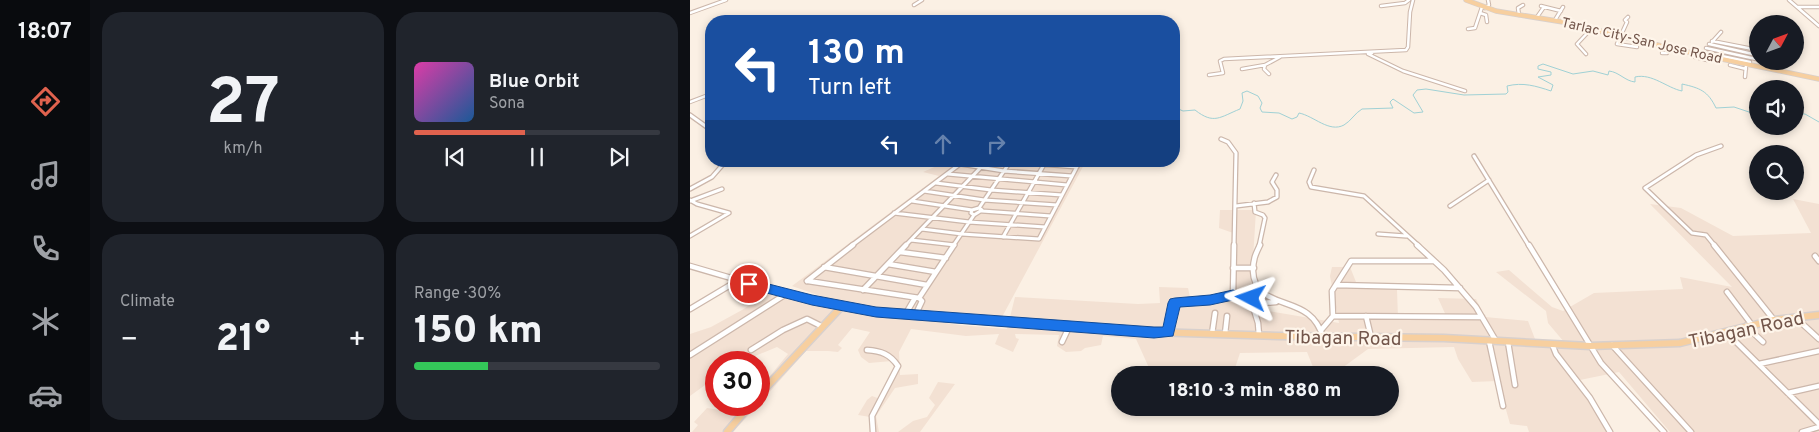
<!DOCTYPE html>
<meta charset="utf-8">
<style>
body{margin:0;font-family:Overpass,sans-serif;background:#20242c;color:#f1f3f6;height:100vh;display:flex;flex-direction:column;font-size:19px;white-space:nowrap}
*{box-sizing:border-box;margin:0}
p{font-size:16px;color:#9ea1a6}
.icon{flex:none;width:28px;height:28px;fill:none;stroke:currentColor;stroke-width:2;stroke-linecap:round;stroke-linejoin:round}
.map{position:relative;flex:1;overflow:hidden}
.sheet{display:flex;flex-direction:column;gap:12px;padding:12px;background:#0d0f14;width:600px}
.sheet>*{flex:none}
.guide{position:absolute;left:15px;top:15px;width:475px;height:152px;border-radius:20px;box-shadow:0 2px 8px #0003;background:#1a4fa0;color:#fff;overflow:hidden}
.needle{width:32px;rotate:49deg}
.tools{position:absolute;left:1059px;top:15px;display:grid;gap:10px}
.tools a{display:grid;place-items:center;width:55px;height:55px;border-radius:50%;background:#171b24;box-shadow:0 2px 8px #0003;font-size:25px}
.speed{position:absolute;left:15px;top:351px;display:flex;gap:10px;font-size:25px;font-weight:700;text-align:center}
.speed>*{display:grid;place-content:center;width:65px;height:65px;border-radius:50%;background:#171b24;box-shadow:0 2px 8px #0003;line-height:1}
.speed .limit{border:8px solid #d22;background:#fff;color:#111}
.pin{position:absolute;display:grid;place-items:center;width:42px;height:42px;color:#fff;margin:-21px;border:2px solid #fff;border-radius:50%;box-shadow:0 1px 5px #0007}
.me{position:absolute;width:55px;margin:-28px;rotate:274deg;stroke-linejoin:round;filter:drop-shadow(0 0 4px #0008)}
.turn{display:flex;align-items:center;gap:18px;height:105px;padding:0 20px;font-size:22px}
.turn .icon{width:65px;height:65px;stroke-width:2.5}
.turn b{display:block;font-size:35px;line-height:42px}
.lanes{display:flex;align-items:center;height:48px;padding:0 20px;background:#0003;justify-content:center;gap:25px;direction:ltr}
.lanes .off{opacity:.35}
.big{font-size:38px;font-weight:800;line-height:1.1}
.sheet .card{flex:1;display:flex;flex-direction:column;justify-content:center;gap:8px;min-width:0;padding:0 18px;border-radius:20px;background:#20242c}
.sheet .dial{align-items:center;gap:0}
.dial b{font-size:65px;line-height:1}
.song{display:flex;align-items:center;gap:15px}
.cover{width:60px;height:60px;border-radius:8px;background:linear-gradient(135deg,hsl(320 70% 55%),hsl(210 70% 35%))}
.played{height:5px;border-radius:2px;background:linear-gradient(90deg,#e0624e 45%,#363941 45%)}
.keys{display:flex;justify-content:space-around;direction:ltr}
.heat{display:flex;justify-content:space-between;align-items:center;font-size:28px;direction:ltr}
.charge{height:8px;border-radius:4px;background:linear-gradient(90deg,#34c759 30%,#363941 0)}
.sheet .tiles{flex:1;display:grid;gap:12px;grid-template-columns:repeat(2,1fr)}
.trip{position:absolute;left:421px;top:366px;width:288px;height:50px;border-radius:25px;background:#171b24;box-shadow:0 2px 8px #0003;font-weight:800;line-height:50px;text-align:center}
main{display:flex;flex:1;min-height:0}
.dock{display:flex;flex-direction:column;width:90px;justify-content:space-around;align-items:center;background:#090b0e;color:#9ea1a6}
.dock .icon{width:35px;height:35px}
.dock .on{color:#e0624e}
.dock b{font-size:22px;color:#f1f3f6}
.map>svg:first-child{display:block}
.residential{fill:#f3e1d3}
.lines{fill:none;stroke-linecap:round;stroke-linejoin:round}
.stream{stroke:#a0d1d5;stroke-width:1}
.minor-far2-casing{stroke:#ccb7ab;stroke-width:4.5}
.minor-far1-casing{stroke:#ccb7ab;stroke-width:5.5}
.minor-casing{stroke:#ccb7ab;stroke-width:7}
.major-far1-casing{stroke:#d8d0cd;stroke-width:5.5}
.major-casing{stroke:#d8d0cd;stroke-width:9}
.minor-far2{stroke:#fff;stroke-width:2.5}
.minor-far1{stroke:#fff;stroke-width:3}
.minor{stroke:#fff;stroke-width:4.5}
.major-far1{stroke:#f7cf9f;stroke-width:4}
.major{stroke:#f7cf9f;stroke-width:6}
.route{fill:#1a73e8;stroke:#114b97}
.labels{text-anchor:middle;stroke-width:4.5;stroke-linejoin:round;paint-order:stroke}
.far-street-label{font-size:14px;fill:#73564b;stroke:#fef5ea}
.near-street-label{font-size:19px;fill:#73564b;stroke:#fef5ea}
</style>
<main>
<nav class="dock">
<b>18:07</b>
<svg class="icon on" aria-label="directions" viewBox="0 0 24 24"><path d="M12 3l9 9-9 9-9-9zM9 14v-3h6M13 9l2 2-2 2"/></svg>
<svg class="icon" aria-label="music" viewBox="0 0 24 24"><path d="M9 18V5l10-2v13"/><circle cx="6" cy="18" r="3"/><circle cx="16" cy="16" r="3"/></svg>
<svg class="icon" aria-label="phone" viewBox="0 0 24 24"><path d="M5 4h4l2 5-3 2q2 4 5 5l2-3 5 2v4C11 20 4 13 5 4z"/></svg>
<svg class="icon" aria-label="climate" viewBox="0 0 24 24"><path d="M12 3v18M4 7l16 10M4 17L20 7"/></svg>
<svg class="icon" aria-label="car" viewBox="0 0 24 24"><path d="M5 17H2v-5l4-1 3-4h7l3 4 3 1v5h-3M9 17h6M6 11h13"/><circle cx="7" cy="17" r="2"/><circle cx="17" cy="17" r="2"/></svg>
</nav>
<section class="sheet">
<div class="tiles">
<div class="card dial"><b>27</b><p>km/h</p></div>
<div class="card">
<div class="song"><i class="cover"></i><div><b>Blue Orbit</b><p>Sona</p></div></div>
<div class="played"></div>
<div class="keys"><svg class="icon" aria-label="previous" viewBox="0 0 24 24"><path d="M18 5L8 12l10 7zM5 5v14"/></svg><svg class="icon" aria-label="pause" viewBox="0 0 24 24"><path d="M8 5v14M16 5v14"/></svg><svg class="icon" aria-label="next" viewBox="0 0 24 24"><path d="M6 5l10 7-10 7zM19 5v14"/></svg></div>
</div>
<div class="card"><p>Climate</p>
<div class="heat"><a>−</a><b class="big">21°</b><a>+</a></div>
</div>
<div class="card"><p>Range · 30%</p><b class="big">150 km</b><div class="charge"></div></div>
</div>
</section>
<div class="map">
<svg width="1129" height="432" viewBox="0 0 1129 432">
<rect width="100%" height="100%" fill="#fbf0e4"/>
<!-- residential -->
<path class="residential" d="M258 161H396L312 317 188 310 139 299 102 286 249 176 233 172Z
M1103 199 1129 204V432H980L929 372 885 381 920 432H839L837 426 820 424 808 381 782 382 768 359 764 347 678 349 648 371 625 372 617 352 550 353 545 368 515 367 513 375H507L460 370 446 339 413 336 411 345 395 348 391 351 376 352 367 346 369 335 325 334 326 338 329 339 323 352 305 344 309 334 276 336 221 329 209 352 210 375 228 374V384L205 388 186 416 189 432H184L180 417 168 415 177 400 182 396 193 400 206 373 202 361 179 363 171 357 168 350 180 332 162 328 148 345 152 348 148 352 138 351H116L69 404V389L98 354 87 347 65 356 60 354 48 362H26V377L0 396V334L21 327 52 310 78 293 111 301 269 325 317 329 325 297 448 304 470 303 469 287 498 288 501 302 543 300 546 234 529 228 530 210H566L560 308 649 323 640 276 642 267H660L668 287 707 290 708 318 758 320 748 298 786 299 795 317 838 321 845 339 874 342 858 323 856 311 806 272 819 270 862 307 873 311 904 293 993 289 990 277 1042 287 960 204 991 208 1043 236 1121 233Z
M248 382 265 384 230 432H208L223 421 237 417 245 405 239 398Z
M35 405H49L52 409 56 405H68L43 432H2L8 425 4 422 17 408 30 410Z"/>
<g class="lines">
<!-- stream -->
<path class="stream" d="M484 107 493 111 505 110C524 125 530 117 550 109L553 101 552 93 557 91 568 96 572 103 570 108 572 112 589 113 602 119 607 117 609 113C624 116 639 133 654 125 661 121 665 113 672 109L703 108 700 102 703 99 724 113 733 112 723 95 727 90 736 89 774 95 816 94 818 92 817 86C833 82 846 86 861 91L863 85 848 77 861 75V72L848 69V66L853 64 883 74 903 71 918 75 919 71C929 72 935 81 945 82V77C962 73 977 88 992 91V84C1010 88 1018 91 1026 108L1044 107 1068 115
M1105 114H1115L1129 122"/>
<!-- minor-far2 casing -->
<g class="minor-far2-casing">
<path id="minor-far2" d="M1099 0 1129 26
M224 5 232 0
M691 6 715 3 719 0
M851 6 871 11
M1107 7H1129
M795 8 799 5 798 0
M0 13 36 0
M790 13 796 15 797 22
M829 15 828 8 833 5
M847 17 854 7
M938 17 935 20 937 22 927 44 947 47
M865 20 873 7
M778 29 785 28 792 7
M1022 41 1068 50
M1022 42 1031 32
M1019 44 1067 55
M1016 48 1066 59 1068 53
M1013 52 1060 62
M682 53 678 54 713 71 775 91
M972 53H977L981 48
M896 54 887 44 902 28
M1005 57 1017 60
M1040 65 1056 69
M552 69 575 65
M579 74 574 69 575 65 590 57
M519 75 533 73 530 61 534 59 716 50 718 47 720 12 723 0
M1055 77 1056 66
M0 102 21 94"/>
</g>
<!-- minor-far1 casing -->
<g class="minor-far1-casing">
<path id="minor-far1" d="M0 115 21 130
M531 139 538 142 546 153 544 246
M784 156 839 246
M311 161 387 167
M270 164 314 171 382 176
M624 170 619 182 621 187 674 196 729 246
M258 174 377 185
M246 183 301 190 372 195
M0 189 22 177 36 161
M234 191 294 200 367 205
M0 200 7 204 39 213 0 236
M0 201 32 189
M222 201 282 210
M564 203 565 212 573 215 575 218 569 246
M546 206 578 202 587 197V190L582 182 586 175
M760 206 799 180
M289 208 292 210 284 215 281 213 282 210Z
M289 208 320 162
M292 211 361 216
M204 213 279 222 355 227
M232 229 272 234 349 239 390 161
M688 234 716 236
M313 237 356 161
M221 240 265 245
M161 246 274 161
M215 246 297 161
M263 246 284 215
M1025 246 1016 235 1002 233 955 188 1006 155 1031 146"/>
</g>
<!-- minor casing -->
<g class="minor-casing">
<path id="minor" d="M570 245C565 255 563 260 563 271 564 303 599 299 618 314 626 320 629 327 633 336
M727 245 754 270 786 307 806 341
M839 245 911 363 974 432
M1024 245 1084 320
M210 252 256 258
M1125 256 1129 261
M198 264 246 272
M0 266 96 294 152 306
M134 267 237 285
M543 268H564
M117 281 163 245
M118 281 229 298
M565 285 561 300 570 303 586 302
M646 285 770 288
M173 290 216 245
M1037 292 1062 325
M543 295 561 300 568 323 569 335
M0 309 47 281
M215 315 225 298
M225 316 232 301 229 298 264 245
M643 316 792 317
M676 316 681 337
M1106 318 1129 339
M1056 326 1073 342
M632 329 643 316 642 291 661 261H743
M479 332 485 303 520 300 543 295 544 245
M1036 332 1129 424
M522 334 525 313
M535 334 537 316
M799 341 813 406
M372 342 379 327
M818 342 825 385
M862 344 866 354 900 398 920 432
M922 345 1001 432
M61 350 93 330 117 319 131 326
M177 350C191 351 200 354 208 366L182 416 183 432
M0 355 96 294
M1069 364 1129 351
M1098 393 1129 386
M1112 432 1129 427"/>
</g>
<!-- major-far1 casing -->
<g class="major-far1-casing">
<path id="major-far1" d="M776 0 806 11 873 22 988 50 1129 79"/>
</g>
<!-- major casing -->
<g class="major-casing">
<path id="major" d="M69 395 152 306 198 314 430 331 588 336 754 338 900 346 990 343 1084 320 1129 315
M37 432 60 405"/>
</g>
<!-- minor-far2 -->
<use href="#minor-far2" class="minor-far2"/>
<!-- minor-far1 -->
<use href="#minor-far1" class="minor-far1"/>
<!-- minor -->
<use href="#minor" class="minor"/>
<!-- major-far1 -->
<use href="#major-far1" class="major-far1"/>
<!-- major -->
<use href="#major" class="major"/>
</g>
<!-- route -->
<path class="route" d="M59 279 122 295 186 307 464 327H473L478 303 480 299 485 298 520 295 543 290 557 294H566L568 298 565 304 560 305 543 300 520 305 490 307 483 336 464 338 186 317 122 305 54 287 52 284 54 281Z"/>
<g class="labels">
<!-- far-street labels -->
<g class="far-street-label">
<text transform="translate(952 40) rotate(13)" y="5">Tarlac City-San Jose Road</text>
</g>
<!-- near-street labels -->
<g class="near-street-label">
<text transform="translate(1056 329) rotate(-12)" y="7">Tibagan Road</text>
<text transform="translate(653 337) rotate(1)" y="7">Tibagan Road</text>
</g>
</g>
</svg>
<div class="tools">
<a><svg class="needle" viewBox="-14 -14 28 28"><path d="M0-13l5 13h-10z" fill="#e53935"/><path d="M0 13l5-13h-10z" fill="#9ea1a6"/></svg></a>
<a><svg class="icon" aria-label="sound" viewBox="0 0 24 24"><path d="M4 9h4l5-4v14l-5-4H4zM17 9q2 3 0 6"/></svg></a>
<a><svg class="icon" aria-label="search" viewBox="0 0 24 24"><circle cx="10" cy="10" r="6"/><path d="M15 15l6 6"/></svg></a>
</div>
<div class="speed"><div class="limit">30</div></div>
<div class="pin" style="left:59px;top:284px;background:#d93025"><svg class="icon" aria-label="arrive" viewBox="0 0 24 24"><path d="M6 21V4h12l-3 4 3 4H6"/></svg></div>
<svg class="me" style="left:561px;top:298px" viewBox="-20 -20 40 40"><path d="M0-17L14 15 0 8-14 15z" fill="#1a73e8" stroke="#fff" stroke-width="4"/></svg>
<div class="trip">18:10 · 3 min · 880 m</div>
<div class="guide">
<div class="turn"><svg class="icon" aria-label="left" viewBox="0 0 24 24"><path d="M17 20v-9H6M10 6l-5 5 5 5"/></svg><div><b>130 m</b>Turn left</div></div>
<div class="lanes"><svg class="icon" aria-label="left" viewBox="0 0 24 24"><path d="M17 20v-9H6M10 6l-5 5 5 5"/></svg><svg class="icon off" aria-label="ahead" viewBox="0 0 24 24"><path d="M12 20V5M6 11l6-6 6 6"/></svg><svg class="icon off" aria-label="right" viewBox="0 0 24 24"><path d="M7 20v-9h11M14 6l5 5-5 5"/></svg></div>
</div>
</div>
</main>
